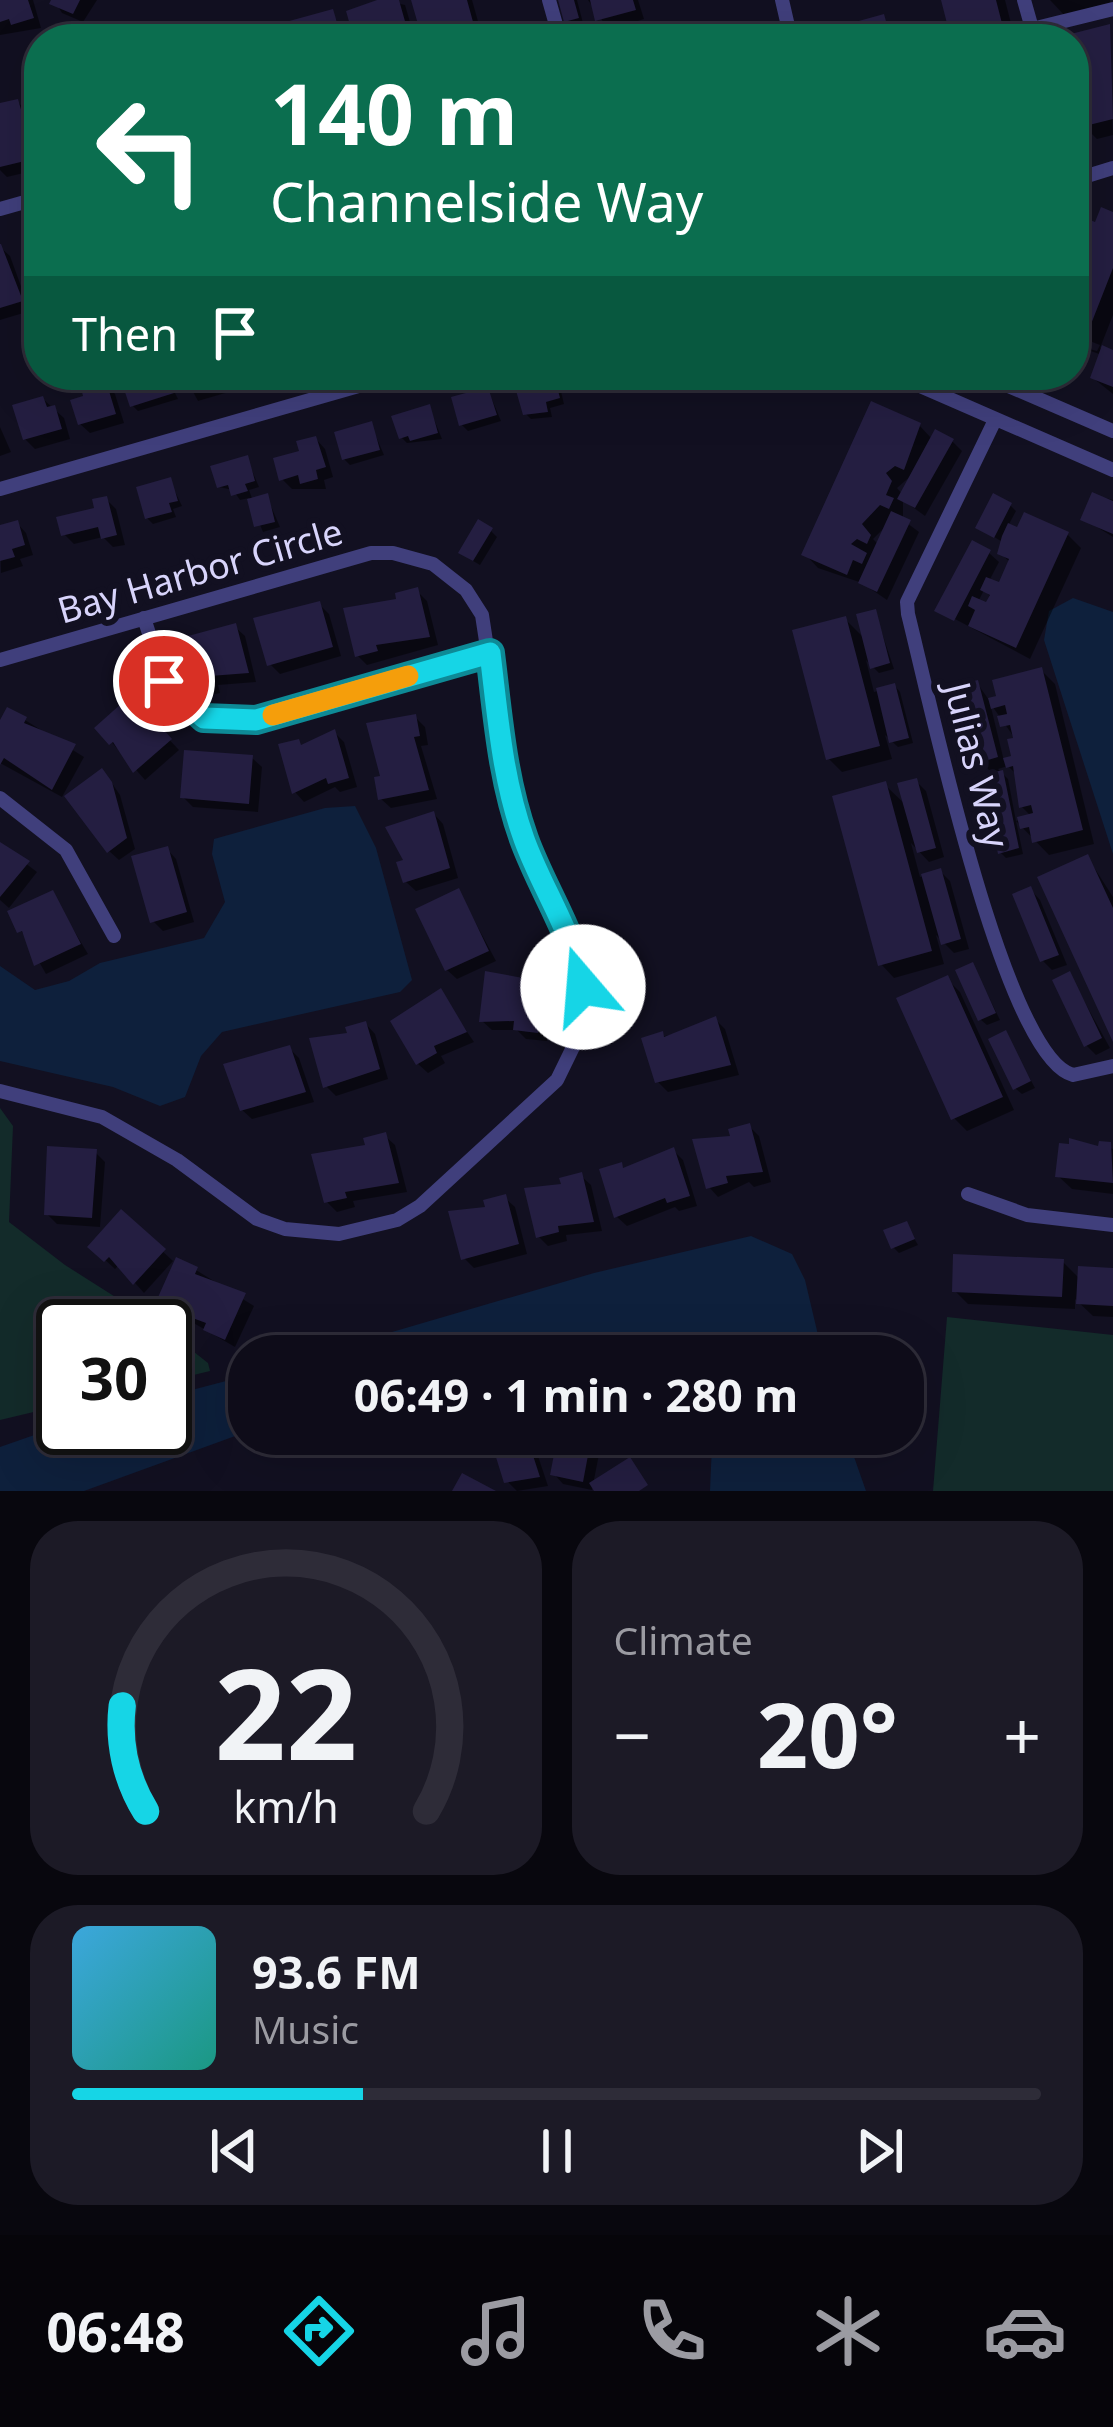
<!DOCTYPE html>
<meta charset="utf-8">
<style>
body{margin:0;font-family:"Noto Sans",sans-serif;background:#1c1a26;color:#f1f3f6;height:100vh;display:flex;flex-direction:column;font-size:45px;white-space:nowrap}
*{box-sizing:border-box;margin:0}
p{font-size:39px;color:#9b9ba2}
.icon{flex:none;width:66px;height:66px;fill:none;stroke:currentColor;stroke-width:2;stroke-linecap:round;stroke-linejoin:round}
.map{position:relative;height:1491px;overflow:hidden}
.side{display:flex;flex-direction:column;gap:30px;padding:30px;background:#08070e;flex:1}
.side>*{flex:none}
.guide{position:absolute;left:24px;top:24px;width:1065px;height:366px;border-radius:48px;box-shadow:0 12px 48px #0002,0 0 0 3px #2e2c38;background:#0b6e4f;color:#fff;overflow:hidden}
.speed{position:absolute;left:36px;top:1299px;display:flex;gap:24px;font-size:60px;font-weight:700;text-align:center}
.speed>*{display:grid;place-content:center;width:156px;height:156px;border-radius:50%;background:#0e0c19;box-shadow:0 12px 48px #0002,0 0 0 3px #2e2c38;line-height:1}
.speed .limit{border:6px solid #111;border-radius:18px;background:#fff;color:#111}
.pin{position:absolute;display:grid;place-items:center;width:102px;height:102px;color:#fff;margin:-51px;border:6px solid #fff;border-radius:50%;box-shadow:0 3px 12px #0007}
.me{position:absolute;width:132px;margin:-66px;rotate:342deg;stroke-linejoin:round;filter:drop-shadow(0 0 9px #0008)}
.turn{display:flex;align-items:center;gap:42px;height:252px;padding:0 48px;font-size:54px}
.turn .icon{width:156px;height:156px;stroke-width:2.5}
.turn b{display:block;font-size:84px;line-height:102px}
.then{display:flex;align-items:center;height:114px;padding:0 48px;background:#0003;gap:24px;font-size:45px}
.big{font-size:90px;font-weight:700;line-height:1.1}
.side .tile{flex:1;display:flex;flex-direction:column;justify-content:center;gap:18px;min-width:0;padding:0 42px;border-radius:48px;background:#1c1a26}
.side .dial{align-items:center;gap:0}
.dial svg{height:312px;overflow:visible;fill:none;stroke:#2e2c38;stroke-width:7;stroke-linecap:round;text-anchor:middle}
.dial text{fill:#f1f3f6;stroke:none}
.song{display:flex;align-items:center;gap:36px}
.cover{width:144px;height:144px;border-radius:18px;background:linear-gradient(135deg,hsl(200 70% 55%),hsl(170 70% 35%))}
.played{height:12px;border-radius:6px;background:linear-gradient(90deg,#16d5e6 30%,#2e2c38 30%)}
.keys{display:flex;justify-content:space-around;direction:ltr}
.heat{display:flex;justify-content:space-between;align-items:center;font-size:66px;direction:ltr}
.side .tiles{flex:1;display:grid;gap:30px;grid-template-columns:1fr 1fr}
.tile:last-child{grid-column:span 2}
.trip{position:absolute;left:228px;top:1335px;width:696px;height:120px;border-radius:48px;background:#0e0c19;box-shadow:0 12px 48px #0002,0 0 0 3px #2e2c38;font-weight:700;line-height:120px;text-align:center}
.menu{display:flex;height:192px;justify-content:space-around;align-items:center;background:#06050a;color:#9b9ba2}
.menu .icon{width:84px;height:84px}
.menu .active{color:#16d5e6}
.menu b{font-size:54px;color:#f1f3f6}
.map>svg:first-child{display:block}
.green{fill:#132b2a}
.water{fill:#0e203c}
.shadow{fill:#0007;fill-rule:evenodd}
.building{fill:#241e41}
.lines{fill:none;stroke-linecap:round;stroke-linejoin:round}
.minor{stroke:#403f7c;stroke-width:14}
.route-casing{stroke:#0e8a96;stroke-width:30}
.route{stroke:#16d5e6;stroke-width:21}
.slow{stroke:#f59e0b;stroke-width:21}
.labels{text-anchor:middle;stroke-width:12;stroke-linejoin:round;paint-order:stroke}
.street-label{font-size:36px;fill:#d8d4fb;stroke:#121021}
</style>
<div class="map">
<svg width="1113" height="1491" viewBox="0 0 1113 1491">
<rect width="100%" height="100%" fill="#121021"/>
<!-- green -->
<path class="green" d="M0 1108 13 1126 9 1222 65 1265 161 1326H63V1405L0 1420Z
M947 1317 1113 1335V1491H933Z
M165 1329 208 1363 210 1371 165 1382Z"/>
<!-- water -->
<path class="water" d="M1073 598 1113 612V854L1044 640 1049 611Z
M355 806 376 848 412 980 400 992 222 1032 201 1056 185 1097 160 1106 113 1087 0 1061V966L35 990 69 981 100 963 204 938 225 902 212 854 214 839 325 808Z
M751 1236 792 1254 805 1280 823 1356H617L580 1346 507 1356H310L594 1273Z
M249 1375V1431L84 1491H0V1447L63 1425 165 1428V1397Z
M707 1434H846L866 1491H710L712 1444Z"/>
<!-- shadow -->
<path class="shadow" d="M0 0H33L41 28 0 35Z
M54 0H97L83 22 62 13Z
M383 0 405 5 415 39H357Z
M414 0H472L483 39H427Z
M561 0H577L583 23 572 26 566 20Z
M588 0H638L644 19 638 21 652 39H595L611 33Z
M944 0H1005L1015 39H954Z
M1050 0H1110L1111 5 1065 16Z
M332 12 347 39H289Z
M883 17 899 39H836Z
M1109 27 1113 135 1097 139 1084 126 1074 88V39H1065Z
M18 102 27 112 39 158 34 159 36 170 7 177 0 170V107Z
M1113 215V315L1100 348 1113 353V394L1093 378 1102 355 1074 345 1097 351 1100 345 1074 335V279L1092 234 1084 226Z
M0 247 10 256 30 311 0 320Z
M184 375H235L239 389 198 401Z
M543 375 558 379 564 404 550 408 552 417 531 419 525 413Z
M657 375H691L693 381 668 388Z
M143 378 149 384 168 379 178 399 138 411 132 405Z
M106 384 115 394 124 423 90 433 80 424Z
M488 390 501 421 468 431 462 425Z
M43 399 64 418 70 439 35 449 25 439Z
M429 407 442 439 407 443 401 437Z
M371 425 384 455 350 465 344 459Z
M919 425 932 439 952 441 962 451 925 516 903 500V520L919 532 887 600 862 583 818 568 805 554ZM913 474 903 495 897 488ZM887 525 879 545 873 539Z
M0 427 11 452 0 456Z
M316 439 325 449 333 477 324 480 326 489H292L282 479Z
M247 459 259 487 249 490 253 501 267 497 280 527 263 532 249 498 240 500 233 490 219 487Z
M170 481 182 506 173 509 176 517 153 524 147 518Z
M1094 495 1113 500V537L1084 519Z
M106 499 116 509 125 545 113 547 103 537 74 544 64 534Z
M1010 505 1016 511 1008 526 1068 535 1081 548 1030 659 938 610 989 553 999 562 989 581 1000 586 1011 563 1000 553 1004 543 978 527ZM984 590 992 598 988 606 978 602Z
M17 523 26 533 33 555 20 559 23 566 1 573 0 528Z
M491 531 497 537 480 565 468 558Z
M417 591 427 601 438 645 367 665 357 655 400 602Z
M319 604 329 614 341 656 280 674 270 664Z
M875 612 894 669 879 673 866 660 874 692 895 686 900 692 913 743 898 747 885 735 892 759 842 772 828 758 846 620 866 640Z
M235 627 245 636 256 682 218 685 220 693 202 697 192 688Z
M1041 670 1055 684 1094 844 1049 855 1016 821 1023 854 1006 858 1000 852 994 775 980 761 977 683 989 700ZM990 703 1016 740 1015 758 1004 761ZM1008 766 1018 776 1022 807 1032 817 1016 821 1008 779 998 769Z
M131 699 179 750 145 780 107 737Z
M415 717 425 727 428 745 421 746 437 799 391 808 381 799 384 778Z
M25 720 84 757 62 797 0 763V727Z
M334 732 344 742 357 787 340 792 335 787 304 802 295 792 303 747Z
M252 758 262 767 258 812 193 807 183 797Z
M916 781 926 791 944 857 929 862 911 843 920 877 940 871 950 881 969 949 954 953 936 935 944 964 894 978 881 964 885 785 907 806Z
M111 782 120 795 135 849 119 860 109 851Z
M434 814 443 824 458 878 416 891 406 882 407 861Z
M0 844 37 872 9 908 0 900Z
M167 849 176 859 194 922 163 931 153 921Z
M1088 858 1113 897V1034Z
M1031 890 1040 900 1067 965 1052 970 1043 961Z
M459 892 496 961 457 979 447 970Z
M52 894 88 954 46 974 11 913Z
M973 965 1000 1020 987 1025 981 1020Z
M1069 974 1110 1048 1096 1055 1086 1045Z
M947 979 960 992 1014 1110 967 1131 954 1118Z
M543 984 553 994 547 1041 526 1039 517 1030H492L482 1021Z
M440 992 474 1042 441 1056 445 1063 428 1073 418 1064Z
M715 1019 725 1029 739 1075 668 1092 658 1082 645 1040 700 1029Z
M366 1024 375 1034 388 1079 336 1096 326 1086 351 1036Z
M1006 1034 1035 1088 1022 1094 1016 1089Z
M289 1048 299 1058 314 1102 252 1119 242 1110Z
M749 1126 759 1136 771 1182 754 1187 749 1182 718 1197 709 1187 734 1139Z
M385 1136 395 1145 407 1192 353 1201 355 1207 337 1212 327 1202 369 1147Z
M1101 1145 1113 1149V1194L1072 1189 1058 1176Z
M673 1150 683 1160 697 1206 679 1211 675 1207 627 1226 617 1217 621 1166 625 1170Z
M95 1152 105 1162 100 1227 57 1224 47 1214Z
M581 1176 591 1185 602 1231 566 1235 567 1241 548 1246 538 1236Z
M505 1198 515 1207 527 1254 474 1268 464 1258 489 1210Z
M121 1213 173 1261 144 1293 119 1265 115 1269 91 1247Z
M906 1224 918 1245 899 1253 893 1247Z
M1063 1262 1081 1280 1113 1271V1317L1093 1316 1075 1299V1309L968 1304 955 1291Z
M196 1270 254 1306 235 1347 159 1303Z
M524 1434 534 1444 548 1486 517 1491 507 1481Z
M562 1434H603L592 1490 563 1484 554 1474Z"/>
<!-- building -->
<path class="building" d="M0 0H28L34 18 11 25 9 19 0 22Z
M51 0H80L73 14 49 4Z
M377 0H399L410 39H354L346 11Z
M411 0H467L475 29 465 32 468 39 422 38Z
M558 0H574L579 18 564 22Z
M590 0H633L636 10 595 21Z
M941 0H996L1006 39H951Z
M333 9 342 39H286L282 23Z
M884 14 891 39H833L830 29Z
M642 21 647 39H592L591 35Z
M1110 24 1113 119 1081 127 1074 100V39L1059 37Z
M270 27 274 39H232V38Z
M18 99 32 148 26 150 29 160 0 167V103Z
M1101 207 1113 212V268L1084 342 1074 338V270L1091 231 1081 227 1085 218 1095 222Z
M39 233V291H38L26 250 34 248 31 235Z
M1 244 23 301 0 308V244Z
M1102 345 1113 350V387L1090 378Z
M144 375 146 382 169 375 174 393 130 407 124 389 133 386 131 379Z
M181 375H230L231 380 186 392Z
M531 375H554L560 398 546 402 548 412 523 415 513 380Z
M106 381 116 414 78 425 70 400 83 396 81 388Z
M488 387 497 415 459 426 451 397Z
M43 396 47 407 55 405 62 429 23 440 12 405Z
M871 401 921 423 904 470 895 466 886 473 892 481 886 495 894 498 889 509 880 505 862 524 871 535 867 544 857 539 851 544 867 553 862 564 853 560 847 575 801 555Z
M430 404 438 433 410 441 408 436 399 439 391 416Z
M372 421 380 450 342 460 334 432Z
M935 429 954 439 915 508 897 499Z
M316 436 326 467 316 470 318 479 300 484 298 475 279 481 273 458 299 451 296 441Z
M248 455 255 481 245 484 248 491 231 496 228 485 217 488 210 466Z
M171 477 178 501 169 503 172 512 145 519 136 487Z
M1092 492 1113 501V534L1080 520Z
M268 493 275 522 254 527 247 499Z
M993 493 1012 503 994 538 975 528Z
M107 496 117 535 101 539 98 527 61 536 56 517 94 508 92 499Z
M891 511 911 520 877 592 858 583Z
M1024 512 1069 532 1016 648 968 626 975 610 968 606 972 596 986 602 990 595 980 590 986 577 999 582 1009 559 997 554 1002 536 1008 523 1017 527Z
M478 519 493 528 473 561 458 553Z
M18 520 25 545 12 549 15 557 0 561V525Z
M972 540 991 550 954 621 934 611Z
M418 587 430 637 376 645 378 651 355 657 343 608 396 599 395 593Z
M320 601 333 647 267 666 253 618Z
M876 609 890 663 870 669 856 614Z
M846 616 880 746 826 760 792 630Z
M236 623 249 673 210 676 213 684 190 689 177 639Z
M1042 667 1083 830 1032 843 1029 827 1020 829 1017 817 1033 813 1031 805 1019 808 1013 766 1006 768 1003 758 1011 756 1007 739 1013 738 1010 725 1000 727 997 716 1007 714 1005 705 991 709 988 698 996 696 992 680Z
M978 680 998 757 978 763 957 685Z
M895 683 909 738 889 743 876 688Z
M131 695 151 726 156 721 172 739 133 773 113 742 109 745 94 728Z
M7 707 27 717 24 723 76 744 52 790 4 758 0 765V720Z
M416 714 420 736 414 737 429 790 378 800 374 777 380 776 366 723Z
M335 729 349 778 328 784 326 778 292 794 278 744 299 739 301 745Z
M184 750 253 755 249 804 180 798Z
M102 768 112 782 127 838 107 853 64 796Z
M1003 770 1019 848 998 854 982 775Z
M917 778 936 848 917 853 897 783Z
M886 781 932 951 878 966 832 796Z
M434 811 450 868 403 883 396 862 403 860 385 827Z
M0 842 30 861 0 897Z
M168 846 187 912 150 923 131 856Z
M1088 854 1113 908V1042L1037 877Z
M941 868 961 939 941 945 921 874Z
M1031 886 1059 955 1040 962 1012 894Z
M459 888 489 951 445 971 415 909Z
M53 890 81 944 34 966 22 931 17 933 7 911Z
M973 962 996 1013 978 1021 955 970Z
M485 971 545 982 538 1033 513 1030 514 1021 479 1022Z
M1070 971 1102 1038 1084 1047 1052 980Z
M948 975 1003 1097 951 1120 896 998Z
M441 988 467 1032 434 1046 437 1053 416 1065 390 1021Z
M716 1016 731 1065 655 1083 641 1038 663 1031 664 1037Z
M366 1021 380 1069 323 1088 309 1038 347 1033 345 1027Z
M1006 1030 1031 1081 1013 1090 988 1039Z
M290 1045 306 1092 240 1111 223 1064Z
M750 1123 763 1172 726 1176 728 1183 706 1189 692 1139 730 1136 728 1129Z
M386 1132 399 1183 345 1192 347 1198 324 1203 311 1154 365 1145 363 1138Z
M1069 1138 1098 1146 1099 1141 1111 1142 1113 1183 1055 1177 1059 1143 1069 1144Z
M47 1146 97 1149 92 1218 44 1215Z
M674 1147 690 1196 667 1203 665 1198 614 1218 599 1169 622 1162 623 1168Z
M582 1172 594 1222 558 1226 559 1232 536 1238 524 1188 561 1184 559 1178Z
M506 1194 519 1244 461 1260 448 1211 485 1207 483 1200Z
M121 1209 166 1249 133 1285 109 1257 104 1262 87 1247Z
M907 1221 915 1239 891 1249 883 1230Z
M953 1254 1064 1259 1062 1297 952 1292Z
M176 1257 198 1267 195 1274 246 1293 225 1340 203 1330 206 1323 155 1304Z
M1078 1266 1113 1268V1306L1076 1304Z
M514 1434H526L540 1477 504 1483 491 1441Z
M558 1434H592L583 1482 550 1475Z
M630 1457 648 1485 639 1491H594L589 1483Z
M462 1473 496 1491H452Z"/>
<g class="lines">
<!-- minor -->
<path class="minor" d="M549 0 560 39
M782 0 791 39
M1024 0 1035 39
M1032 29 1113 9
M1074 180 1113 168
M0 209 39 198
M895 375 1113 470
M983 375 1113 431
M994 422 907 602 908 614C927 688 1004 1058 1073 1075L1113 1066
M0 489 397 375
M144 618C165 683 176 727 255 720L490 654
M0 660 371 553H393L433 564 466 590 482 615 508 785 583 987 578 1037 557 1080 420 1206 397 1220 339 1234 285 1229 257 1219 177 1160 102 1117 0 1091
M0 798 66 850 114 936
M968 1194 1027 1215 1113 1225"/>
</g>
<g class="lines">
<!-- route casing -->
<g class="route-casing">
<path id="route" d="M164 681 204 718 256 720 490 653C498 717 502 778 524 839 542 889 574 934 583 987"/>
</g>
<!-- route -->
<use href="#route" class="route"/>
<!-- slow -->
<path class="slow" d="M273 715 408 676"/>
</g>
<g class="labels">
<!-- street labels -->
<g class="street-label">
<text transform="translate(200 571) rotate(-16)" y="13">Bay Harbor Circle</text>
<text transform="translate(977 765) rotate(76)" y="13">Julias Way</text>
</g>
</g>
</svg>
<div class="speed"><div class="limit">30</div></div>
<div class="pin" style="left:164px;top:681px;background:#d93025"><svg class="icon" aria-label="arrive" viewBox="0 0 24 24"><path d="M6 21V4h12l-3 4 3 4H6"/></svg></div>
<svg class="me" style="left:583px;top:987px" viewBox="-20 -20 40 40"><circle r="19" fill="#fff"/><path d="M0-13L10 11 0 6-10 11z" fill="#16d5e6"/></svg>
<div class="trip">06:49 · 1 min · 280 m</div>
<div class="guide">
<div class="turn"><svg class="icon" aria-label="left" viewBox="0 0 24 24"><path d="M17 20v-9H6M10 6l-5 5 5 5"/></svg><div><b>140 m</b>Channelside Way</div></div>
<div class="then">Then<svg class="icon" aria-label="arrive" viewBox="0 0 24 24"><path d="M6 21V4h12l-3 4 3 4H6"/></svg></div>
</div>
</div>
<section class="side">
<div class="tiles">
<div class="tile dial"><svg viewBox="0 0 100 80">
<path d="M14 69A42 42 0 1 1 86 69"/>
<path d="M14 69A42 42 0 0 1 8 42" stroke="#16d5e6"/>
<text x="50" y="56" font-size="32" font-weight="700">22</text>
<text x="50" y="72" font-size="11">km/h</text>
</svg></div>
<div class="tile"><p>Climate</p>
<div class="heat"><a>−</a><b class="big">20°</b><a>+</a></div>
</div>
<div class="tile">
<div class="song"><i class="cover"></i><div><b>93.6 FM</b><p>Music</p></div></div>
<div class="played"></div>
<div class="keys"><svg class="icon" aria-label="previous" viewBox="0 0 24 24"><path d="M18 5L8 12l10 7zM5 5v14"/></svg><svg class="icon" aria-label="pause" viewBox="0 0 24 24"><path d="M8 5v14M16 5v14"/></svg><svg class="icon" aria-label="next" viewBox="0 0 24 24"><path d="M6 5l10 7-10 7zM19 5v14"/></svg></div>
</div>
</div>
</section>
<nav class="menu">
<b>06:48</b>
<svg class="icon active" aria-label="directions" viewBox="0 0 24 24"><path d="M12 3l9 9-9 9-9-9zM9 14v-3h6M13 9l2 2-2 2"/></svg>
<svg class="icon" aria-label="music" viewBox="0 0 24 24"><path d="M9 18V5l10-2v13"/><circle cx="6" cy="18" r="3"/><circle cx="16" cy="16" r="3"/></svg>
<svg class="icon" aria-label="phone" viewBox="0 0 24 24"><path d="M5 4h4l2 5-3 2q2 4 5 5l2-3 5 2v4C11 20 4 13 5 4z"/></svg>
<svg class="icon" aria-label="climate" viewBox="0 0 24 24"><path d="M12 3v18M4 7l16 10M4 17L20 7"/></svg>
<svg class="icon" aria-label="car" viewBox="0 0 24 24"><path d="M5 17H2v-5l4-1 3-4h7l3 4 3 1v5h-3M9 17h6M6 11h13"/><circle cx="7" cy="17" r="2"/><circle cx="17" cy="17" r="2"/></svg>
</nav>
